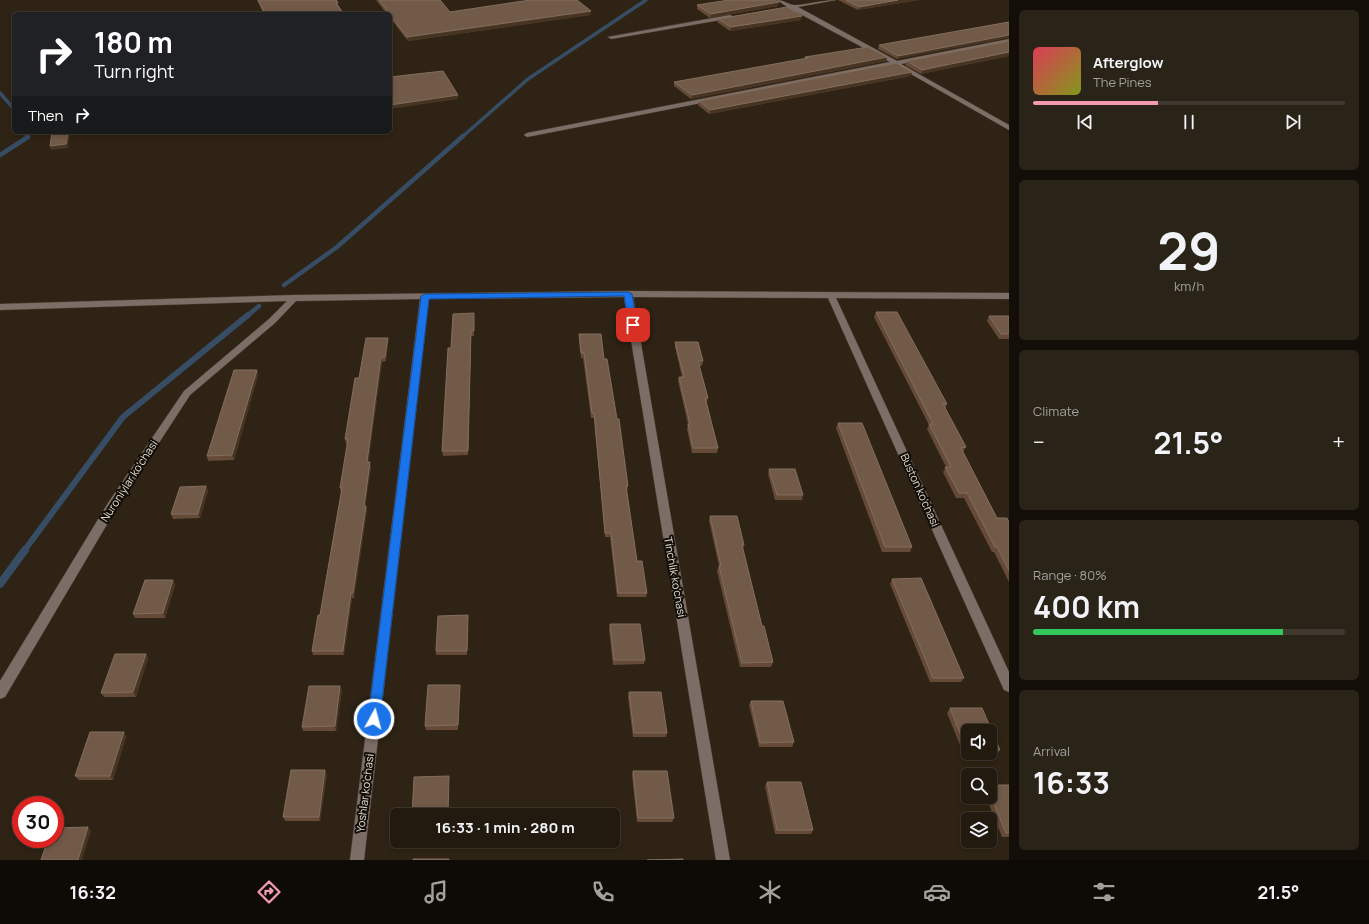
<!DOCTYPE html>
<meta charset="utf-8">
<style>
body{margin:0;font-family:Manrope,sans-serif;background:#2a2318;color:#f1f3f6;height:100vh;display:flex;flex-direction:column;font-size:15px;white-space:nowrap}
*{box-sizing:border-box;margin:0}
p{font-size:13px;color:#a2a19e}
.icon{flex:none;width:22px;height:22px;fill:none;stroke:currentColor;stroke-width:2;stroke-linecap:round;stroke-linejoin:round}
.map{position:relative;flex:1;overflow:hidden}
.panel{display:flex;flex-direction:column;gap:10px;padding:10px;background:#130e08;width:360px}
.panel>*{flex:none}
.top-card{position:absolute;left:12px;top:12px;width:380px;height:122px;border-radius:6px;box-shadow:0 2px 6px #0003,0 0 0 1px #3f382f;background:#202124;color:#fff;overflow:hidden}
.buttons{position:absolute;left:961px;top:724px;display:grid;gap:8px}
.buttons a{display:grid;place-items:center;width:36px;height:36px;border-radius:6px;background:#221a0f;box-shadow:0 2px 6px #0003,0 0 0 1px #3f382f;font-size:20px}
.speed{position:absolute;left:12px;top:796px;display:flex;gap:8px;font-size:20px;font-weight:700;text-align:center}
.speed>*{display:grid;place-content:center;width:52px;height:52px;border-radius:50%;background:#221a0f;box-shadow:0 2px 6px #0003,0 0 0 1px #3f382f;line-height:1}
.speed .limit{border:6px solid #d22;background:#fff;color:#111}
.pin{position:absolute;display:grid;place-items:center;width:34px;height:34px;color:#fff;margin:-17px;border-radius:8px;box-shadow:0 2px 6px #0006}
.me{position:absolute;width:44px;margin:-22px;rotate:7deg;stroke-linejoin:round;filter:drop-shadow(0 0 3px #0008)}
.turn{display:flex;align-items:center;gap:14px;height:84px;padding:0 16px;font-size:18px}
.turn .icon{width:52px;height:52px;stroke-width:2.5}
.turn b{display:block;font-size:28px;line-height:34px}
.then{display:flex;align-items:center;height:38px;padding:0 16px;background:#0003;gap:8px;font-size:15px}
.big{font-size:30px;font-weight:700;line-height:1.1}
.panel .card{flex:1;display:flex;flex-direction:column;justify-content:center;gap:6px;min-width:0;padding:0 14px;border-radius:6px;background:#2a2318}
.panel .dial{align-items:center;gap:0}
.dial b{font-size:52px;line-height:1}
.song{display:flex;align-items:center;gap:12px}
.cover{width:48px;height:48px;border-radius:6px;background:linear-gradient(135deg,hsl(350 70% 55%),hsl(70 70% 35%))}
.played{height:4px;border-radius:2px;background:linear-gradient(90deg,#f19ab1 40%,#3f382f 40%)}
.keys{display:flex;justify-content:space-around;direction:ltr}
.heat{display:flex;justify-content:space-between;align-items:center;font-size:22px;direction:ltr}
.charge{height:6px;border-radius:3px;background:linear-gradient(90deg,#34c759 80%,#3f382f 0)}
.trip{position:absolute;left:390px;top:808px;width:230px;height:40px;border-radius:6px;background:#221a0f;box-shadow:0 2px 6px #0003,0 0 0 1px #3f382f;font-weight:700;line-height:40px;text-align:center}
.menu{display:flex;height:64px;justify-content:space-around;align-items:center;background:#0e0a06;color:#a2a19e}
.menu .icon{width:28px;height:28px}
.menu .on{color:#f19ab1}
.menu b{font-size:18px;color:#f1f3f6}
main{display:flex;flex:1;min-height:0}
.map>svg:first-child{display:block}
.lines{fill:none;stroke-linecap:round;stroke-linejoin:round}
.stream-far3{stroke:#374d65;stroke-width:3.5}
.stream-far2{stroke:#374d65;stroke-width:4.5}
.stream-far1{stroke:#374d65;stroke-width:6}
.stream{stroke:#374d65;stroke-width:8}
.minor-casing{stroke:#4b4133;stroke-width:1}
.minor{fill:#7d6d67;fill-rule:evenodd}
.wall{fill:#644a37;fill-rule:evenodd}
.shaded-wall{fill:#483422}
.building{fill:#715a48;stroke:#836e5e}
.route{fill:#1a73e8;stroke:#114b97}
.labels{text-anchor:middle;stroke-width:4;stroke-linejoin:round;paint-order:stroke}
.street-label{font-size:11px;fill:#e4ddd4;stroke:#120d07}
</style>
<main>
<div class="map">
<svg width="1009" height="860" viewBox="0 0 1009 860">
<rect width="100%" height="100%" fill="#2e2314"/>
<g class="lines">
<!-- stream-far3 -->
<path class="stream-far3" d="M0 93 14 109
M25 132 28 137
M462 137 528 79 646 0"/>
<!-- stream-far2 -->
<path class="stream-far2" d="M0 155 28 137 27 136
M284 285 337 247 463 136
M247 316 259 306"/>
<!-- stream-far1 -->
<path class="stream-far1" d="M24 551 123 417 248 315"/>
<!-- stream -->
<path class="stream" d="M0 584 25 550"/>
<!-- minor casing -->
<g class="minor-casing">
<path id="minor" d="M777 0C784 0 787 4 793 5 799 6 825 0 836 0L798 7 897 61 1009 39V43L901 64 1009 125V130L895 65 527 137 524 135 527 133 890 62 789 8Z
M730 15 732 16V18L611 39 608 37Z
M628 291 1009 293V299L836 298 1009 672V692L1004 690 828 298 633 297 730 860H716L624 297 429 299 364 860H350L420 299 296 301 275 323 190 395 116 509 5 697 0 699V681L108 503 184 391 269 319 287 301 0 310V304L294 295Z"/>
</g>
<!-- minor -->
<use href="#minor" class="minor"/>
</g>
<!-- wall -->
<path class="wall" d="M257 0H336L338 2V6L344 14H264Z
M376 0H440L450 12 591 11 590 15 408 41 390 18V14H387Z
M838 0H919L858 10Z
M697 5 778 6 710 18 697 9Z
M718 19 801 20 730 31 717 22Z
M1009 22 897 59 878 49 879 45Z
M1009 41V56L921 74 905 65 907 61Z
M805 57H887L886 61 691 99 674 86V82L805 59Z
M911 76 709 114 698 105 699 101Z
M876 312 947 404 945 409 966 447 963 452 997 518 1009 522V582L994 552H992L964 498H956L943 472 946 467 927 429 929 425 874 317Z
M474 313V336H471L468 455 443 456 442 451 451 348Z
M989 316H1009V339H999L987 321Z
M579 334 604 359 628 486 627 491 637 561 647 593 646 597H617L610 537H605L594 418H591L583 358H581L579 339Z
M675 342 703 361 702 366H699L708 398 707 402 718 448 717 453H692L687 429 688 424 678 381 679 377H682L675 347Z
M388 343 386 361 382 362 368 462 371 467 365 506H366L367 510 354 598H352L344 655H313L312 651 320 615 341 493 340 488 348 444H346L345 439 359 378Z
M257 370 258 375 234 460 208 461 207 456Z
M838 423 912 547 910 552H882L836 428Z
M769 469 803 495 802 500H775L768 474Z
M206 486 208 491 200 518 173 519 171 514Z
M710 516 744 545 743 549 762 626 773 662 771 667H740L717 571 719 566 709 521Z
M892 579 964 678 961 682H930L890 584Z
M173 580 175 585 165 618H135L133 614Z
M468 615 467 655H436V651Z
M610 624 645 660 644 664 613 665 609 629Z
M146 654 148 658 136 697H104L101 693Z
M460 685 458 730H426L425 726Z
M340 686 342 690 336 731H303L302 727Z
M629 692 667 733 666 737H633L628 697Z
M751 701 794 742 792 747H759L749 705Z
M950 708H982L1000 750 996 754 964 755 947 713ZM968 731H990V753H968Z
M124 732 126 737 113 780H79L75 776Z
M633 771 674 818 672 822H637L632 775Z
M327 774 320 821H285L283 817Z
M767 782 813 830 811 834H775L765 786Z
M990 785H1009V837H1002L986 797H990Z"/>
<!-- shaded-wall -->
<path class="shaded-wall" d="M898 0H919L858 10 859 7Z
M779 2 778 6 710 18 711 14Z
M591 11 590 15 408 41 407 37Z
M802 16 801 20 730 31 731 27Z
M1009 35V38L897 59 898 56Z
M1009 52V56L921 74 922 70Z
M887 57 886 61 691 99 692 95Z
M912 72 911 76 709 114 710 110Z
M458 95V99L390 109V105Z
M68 132H70L68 148 51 150 50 146Z
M388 338V343L386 361 385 357Z
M381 357 382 362 368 467 367 462Z
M257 370 258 375 234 460 232 455Z
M370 462 371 467 365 510 364 506Z
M206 486 208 491 200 518 198 514Z
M366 506 367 510 354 598 353 593Z
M173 580 175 585 165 618 163 613Z
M351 593 352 598 344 655 343 651Z
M146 654 148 658 136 697 133 692Z
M340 686 342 690 336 731 335 726Z
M124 732 126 737 113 780 110 776Z
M325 770 327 774 320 821 319 817Z
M88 827 91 831 82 860H78Z"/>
<!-- building -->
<path class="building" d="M258 0H336L338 2 336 3 344 14H265Z
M379 0H440L450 12 530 0H577L591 11 407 37Z
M729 0H775L779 2 711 14 697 5Z
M846 0H898L859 7Z
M787 7 802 16 731 27 718 19Z
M1009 22V35L898 56 879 45Z
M1009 41V52L922 70 907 61Z
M868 47 887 57 692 95 674 82 808 58 805 57Z
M896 63 912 72 710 110 699 101Z
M443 71 458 95 390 105V77Z
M52 132H68L66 144 50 146Z
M876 312H897L947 404H943L966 447 961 448 997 518H1007L1009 522V571L997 547H995L967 493H959L945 467H951L929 424H933Z
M474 313V331H471L468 451H442L448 348H451L453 314Z
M989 316H1009V334H1001Z
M579 334H601L604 359H607L617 419H619L628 486H626L637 561H642L647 593H618L611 533H605L594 413H592L584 353H581Z
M366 338H388L385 357H381L367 462H370L364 506H366L353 593H351L343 651H312L318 615H320L342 488H340L348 439H345L355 378H359Z
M675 342H698L703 361H698L708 398H705L718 448H693L688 424H690L679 377H684Z
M234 370H257L232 455 207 456Z
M838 423H862L912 547H885Z
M769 469H795L803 495H777Z
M206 486 198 514H171L180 487Z
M710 516H737L744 545H742L762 626H764L773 662 742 663 719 566H721Z
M921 578 964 678H933L892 579Z
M145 580H173L163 613 133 614Z
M468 615 467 651H436L438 616Z
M610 624H640L645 660H614Z
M115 654H146L133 692 101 693Z
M428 685H460L458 725 425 726Z
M309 686H340L335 726 302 727Z
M629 692H661L667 733H634Z
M751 701H783L794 742 760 743Z
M950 708H982L1000 750H990V731H968V751H967Z
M90 732H124L110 776H75Z
M291 770H325L319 817H283Z
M633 771H667L674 818H638Z
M449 776 448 815H412L414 777Z
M767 782H801L813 830H777Z
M990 785H1009V833H1006L990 794Z
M88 827 78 860H41L48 839H55V828Z
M413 859H449V860H413Z
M683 859V860H647Z"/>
<!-- route -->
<path class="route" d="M628 292 632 294 637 325 633 328 629 325 624 296 429 299 380 719 378 723 374 725 370 723 368 719 421 296 425 294Z"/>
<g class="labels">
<!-- street labels -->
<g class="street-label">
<text transform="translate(129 481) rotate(-57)" y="4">Nuroniylar ko'chasi</text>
<text transform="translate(920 490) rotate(66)" y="4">Buston ko'chasi</text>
<text transform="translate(675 577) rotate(80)" y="4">Tinchlik ko'chasi</text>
<text transform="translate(365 793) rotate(-83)" y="4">Yoshlar ko'chasi</text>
</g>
</g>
</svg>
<div class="buttons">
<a><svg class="icon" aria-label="sound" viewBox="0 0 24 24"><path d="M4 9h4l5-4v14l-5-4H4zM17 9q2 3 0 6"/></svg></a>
<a><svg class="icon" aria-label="search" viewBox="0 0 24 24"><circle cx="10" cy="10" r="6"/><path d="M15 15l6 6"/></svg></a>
<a><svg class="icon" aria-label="layers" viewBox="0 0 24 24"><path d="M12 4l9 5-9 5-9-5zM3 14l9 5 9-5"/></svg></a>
</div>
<div class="speed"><div class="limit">30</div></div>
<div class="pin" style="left:633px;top:325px;background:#d93025"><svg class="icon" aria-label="arrive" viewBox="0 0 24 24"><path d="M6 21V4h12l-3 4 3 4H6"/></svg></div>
<svg class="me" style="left:374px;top:719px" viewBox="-20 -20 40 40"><circle r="17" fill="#1a73e8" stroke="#fff" stroke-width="3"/><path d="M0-11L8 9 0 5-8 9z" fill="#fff"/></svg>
<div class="trip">16:33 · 1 min · 280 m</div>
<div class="top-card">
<div class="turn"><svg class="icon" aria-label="right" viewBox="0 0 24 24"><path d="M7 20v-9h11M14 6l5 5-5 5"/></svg><div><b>180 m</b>Turn right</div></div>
<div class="then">Then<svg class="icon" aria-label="right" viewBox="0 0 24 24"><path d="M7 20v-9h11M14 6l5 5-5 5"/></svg></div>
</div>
</div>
<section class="panel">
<div class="card">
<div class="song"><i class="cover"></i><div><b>Afterglow</b><p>The Pines</p></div></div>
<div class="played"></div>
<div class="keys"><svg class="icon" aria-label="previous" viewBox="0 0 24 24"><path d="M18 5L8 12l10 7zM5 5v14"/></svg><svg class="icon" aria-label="pause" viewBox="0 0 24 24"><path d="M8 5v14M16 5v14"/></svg><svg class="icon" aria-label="next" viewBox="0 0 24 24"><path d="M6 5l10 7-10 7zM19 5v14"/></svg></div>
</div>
<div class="card dial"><b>29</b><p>km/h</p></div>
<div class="card"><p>Climate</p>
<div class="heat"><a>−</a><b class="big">21.5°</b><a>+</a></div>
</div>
<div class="card"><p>Range · 80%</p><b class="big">400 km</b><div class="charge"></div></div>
<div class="card"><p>Arrival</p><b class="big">16:33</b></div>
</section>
</main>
<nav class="menu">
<b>16:32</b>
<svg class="icon on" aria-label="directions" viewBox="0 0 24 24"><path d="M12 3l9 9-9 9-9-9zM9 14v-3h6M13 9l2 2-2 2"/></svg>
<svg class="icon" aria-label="music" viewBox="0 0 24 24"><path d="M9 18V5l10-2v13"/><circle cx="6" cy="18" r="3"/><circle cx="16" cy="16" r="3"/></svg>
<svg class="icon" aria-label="phone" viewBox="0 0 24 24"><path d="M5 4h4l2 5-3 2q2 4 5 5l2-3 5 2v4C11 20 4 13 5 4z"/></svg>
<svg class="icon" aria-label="climate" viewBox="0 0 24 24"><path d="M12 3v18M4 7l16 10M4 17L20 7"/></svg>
<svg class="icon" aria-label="car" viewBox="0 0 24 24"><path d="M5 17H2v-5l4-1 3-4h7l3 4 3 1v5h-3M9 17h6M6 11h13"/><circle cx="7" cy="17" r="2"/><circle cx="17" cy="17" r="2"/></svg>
<svg class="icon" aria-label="filters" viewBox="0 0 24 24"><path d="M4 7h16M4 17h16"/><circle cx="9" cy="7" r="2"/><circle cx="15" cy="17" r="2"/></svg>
<b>21.5°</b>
</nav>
